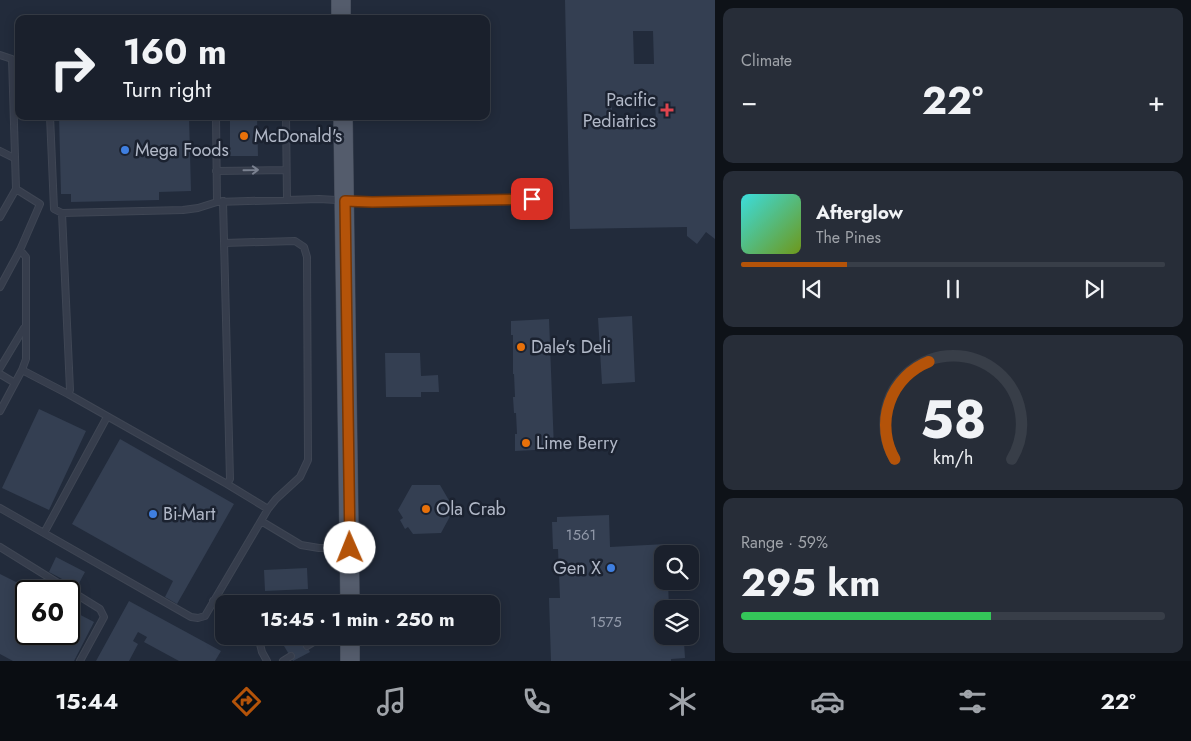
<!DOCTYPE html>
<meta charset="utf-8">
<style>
body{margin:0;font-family:Jost,sans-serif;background:#272d38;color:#f1f3f6;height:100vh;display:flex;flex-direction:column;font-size:19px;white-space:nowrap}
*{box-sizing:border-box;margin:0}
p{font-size:16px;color:#9fa3a9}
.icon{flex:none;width:28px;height:28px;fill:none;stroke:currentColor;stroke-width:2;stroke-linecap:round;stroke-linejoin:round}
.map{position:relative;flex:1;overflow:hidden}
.sheet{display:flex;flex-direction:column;gap:8px;padding:8px;background:#0e1218;width:476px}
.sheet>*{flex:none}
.guide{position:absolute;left:15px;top:15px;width:475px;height:105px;border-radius:10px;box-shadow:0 2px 12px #0003,0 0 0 1px #383e48;background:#1a202c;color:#f1f3f6;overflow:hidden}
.buttons{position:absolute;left:654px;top:545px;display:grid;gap:10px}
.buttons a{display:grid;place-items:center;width:45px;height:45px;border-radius:10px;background:#1a202c;box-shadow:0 2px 12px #0003,0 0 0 1px #383e48;font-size:25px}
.speed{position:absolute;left:15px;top:580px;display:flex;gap:10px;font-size:25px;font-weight:700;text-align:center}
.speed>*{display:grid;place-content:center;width:65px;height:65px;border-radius:50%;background:#1a202c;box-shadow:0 2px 12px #0003,0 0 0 1px #383e48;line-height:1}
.speed .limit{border:2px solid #111;border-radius:8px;background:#fff;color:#111}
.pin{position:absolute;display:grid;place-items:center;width:42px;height:42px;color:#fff;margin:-21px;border-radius:10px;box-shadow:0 2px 8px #0006}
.me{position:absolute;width:55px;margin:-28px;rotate:359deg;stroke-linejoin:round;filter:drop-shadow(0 0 4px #0008)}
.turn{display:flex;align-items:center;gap:18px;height:105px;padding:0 25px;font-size:22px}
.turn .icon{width:65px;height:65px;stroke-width:2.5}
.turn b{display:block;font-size:35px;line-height:42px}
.big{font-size:38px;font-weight:700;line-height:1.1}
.sheet .tile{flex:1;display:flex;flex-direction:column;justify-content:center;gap:8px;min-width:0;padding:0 18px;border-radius:10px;background:#272d38}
.sheet .dial{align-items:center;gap:0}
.dial svg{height:130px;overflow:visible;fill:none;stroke:#383e48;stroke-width:7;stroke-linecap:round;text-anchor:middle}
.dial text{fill:#f1f3f6;stroke:none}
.song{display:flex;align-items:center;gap:15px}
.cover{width:60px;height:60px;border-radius:8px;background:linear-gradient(135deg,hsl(180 70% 55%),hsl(80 70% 35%))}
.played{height:5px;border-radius:2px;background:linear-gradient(90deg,#b45309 25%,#383e48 25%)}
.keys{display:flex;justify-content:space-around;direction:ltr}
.heat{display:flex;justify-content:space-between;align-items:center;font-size:28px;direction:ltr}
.charge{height:8px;border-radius:4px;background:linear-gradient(90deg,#34c759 59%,#383e48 0)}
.trip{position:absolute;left:215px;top:595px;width:285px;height:50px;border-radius:10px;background:#1a202c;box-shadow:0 2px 12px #0003,0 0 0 1px #383e48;font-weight:700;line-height:50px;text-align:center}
.menu{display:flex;height:80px;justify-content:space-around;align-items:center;background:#0a0d12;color:#9fa3a9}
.menu .icon{width:35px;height:35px}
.menu .active{color:#b45309}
.menu b{font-size:22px;color:#f1f3f6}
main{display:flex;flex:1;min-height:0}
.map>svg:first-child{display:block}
.building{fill:#343f52;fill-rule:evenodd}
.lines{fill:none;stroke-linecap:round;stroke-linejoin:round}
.service-casing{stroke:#3f4654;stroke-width:8}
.primary-casing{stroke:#3f4654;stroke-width:20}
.service{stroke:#363d4c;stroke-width:6}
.primary{stroke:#545c6c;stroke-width:19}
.oneway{stroke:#7a8190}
.route-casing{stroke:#753606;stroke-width:12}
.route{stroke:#b45309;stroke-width:9}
.health-dot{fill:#e0444e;stroke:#1b2230;stroke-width:2}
.food-dot{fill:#e8710a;stroke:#1b2230;stroke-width:2}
.shop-dot{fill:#3f7fe0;stroke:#1b2230;stroke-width:2}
.labels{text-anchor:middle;stroke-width:5;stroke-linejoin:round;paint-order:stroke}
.number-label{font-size:15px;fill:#9098a8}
.poi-label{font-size:18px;fill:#b1b8c7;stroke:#1b2230;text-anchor:start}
</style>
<main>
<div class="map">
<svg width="715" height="661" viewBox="0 0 715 661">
<rect width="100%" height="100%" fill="#222b3b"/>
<!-- building -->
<path class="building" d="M565 0H715V239L706 232 697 244 687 236V227L570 229ZM633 31H653L654 64H634ZM612 99H655L656 124 612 125Z
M59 116H189L191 191 159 192V200L71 202V194H61Z
M230 116H257L258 156H230Z
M632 316 635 382 602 384 598 318Z
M549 319 554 449 515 451V434H517L516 413H514L513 397H515L514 374H513V335H511V321Z
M385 353H420L421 376 438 375 439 392H421V397H386Z
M39 409 86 431 49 510 2 488Z
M120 439 234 504 177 604 165 597 173 581 72 524Z
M412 485H440L454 509 441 533 413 534 408 527 405 529 400 520 403 518 398 510Z
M609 515 610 547 666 544 667 554H662V581H668L669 609H662V636H670L671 643 684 642 685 658 671 659V661H551L549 598H560L558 549H553L552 522H557V517Z
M56 557 85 572 77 587 49 572Z
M307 568 308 589 265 591 264 570Z
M0 574 34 591H26V634H69V609L94 622 74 661H13L0 654Z
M129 601 221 651 215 661H179L144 642 147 637 138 632 133 641 138 644 129 661H96Z
M278 636H301L310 652 293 661Z"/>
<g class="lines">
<!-- service casing -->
<g class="service-casing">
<path id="service" d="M0 55 12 59 16 189 40 204 20 250 0 287
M50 116 54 209 62 213
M216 116 217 202
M286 116 287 200
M0 151 14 158
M216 171 286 170
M223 201 230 479 227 484
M0 217 16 189
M0 368 24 328H26V257L20 250
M22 370 26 359V328
M0 374 15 383
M0 411 22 370 68 394
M0 508 191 617 198 618 205 616 268 509 276 499 300 477 308 460 307 257 304 247 295 241 224 243
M268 509 227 484 68 394 70 390 62 213 183 210 198 208 217 202 319 199 372 202 532 199
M261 521 301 545 319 548H348
M44 533 107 417
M0 547 100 609 104 617 80 661
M213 601 224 607
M258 636 262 652 267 661
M319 636 320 638 349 641
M307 646 320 638
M283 661 291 656"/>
</g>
<!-- primary casing -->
<g class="primary-casing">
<path id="primary" d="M341 0V19
M343 116 350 604
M350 636V661"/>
</g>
<!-- service -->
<use href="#service" class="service"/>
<!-- primary -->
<use href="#primary" class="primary"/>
</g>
<!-- one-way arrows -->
<defs><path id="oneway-shaft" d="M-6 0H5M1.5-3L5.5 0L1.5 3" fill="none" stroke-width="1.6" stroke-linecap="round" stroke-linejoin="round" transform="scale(1.25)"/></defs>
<use class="oneway" href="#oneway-shaft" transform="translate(251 170) rotate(-1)"/>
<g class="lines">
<!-- route casing -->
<g class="route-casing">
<path id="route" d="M350 548 345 201 372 202 532 199"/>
</g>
<!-- route -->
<use href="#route" class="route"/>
</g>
<!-- markers -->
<path class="health-dot" d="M664.5 102.5h5v5h5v5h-5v5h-5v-5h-5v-5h5z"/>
<g class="food-dot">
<circle cx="244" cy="136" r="5"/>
<circle cx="521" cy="347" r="5"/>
<circle cx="526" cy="443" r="5"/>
<circle cx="426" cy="509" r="5"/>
</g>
<g class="shop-dot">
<circle cx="125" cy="150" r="5"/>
<circle cx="153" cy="514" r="5"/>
<circle cx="611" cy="568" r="5"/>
</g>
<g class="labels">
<!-- number labels -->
<g class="number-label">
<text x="581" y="540">1561</text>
<text x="606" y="627">1575</text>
</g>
<!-- poi labels -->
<g class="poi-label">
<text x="656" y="106" text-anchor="end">Pacific<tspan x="656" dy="21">Pediatrics</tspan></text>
<text x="254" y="142">McDonald's</text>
<text x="135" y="156">Mega Foods</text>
<text x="531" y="353">Dale's Deli</text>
<text x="536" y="449">Lime Berry</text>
<text x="436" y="515">Ola Crab</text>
<text x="163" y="520">Bi-Mart</text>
<text x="601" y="574" text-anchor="end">Gen X</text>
</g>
</g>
</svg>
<div class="buttons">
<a><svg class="icon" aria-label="search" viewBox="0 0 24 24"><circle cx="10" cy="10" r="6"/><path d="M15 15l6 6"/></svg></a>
<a><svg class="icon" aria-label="layers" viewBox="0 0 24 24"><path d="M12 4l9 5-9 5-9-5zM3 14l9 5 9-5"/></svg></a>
</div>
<div class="speed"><div class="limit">60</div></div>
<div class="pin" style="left:532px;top:199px;background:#d93025"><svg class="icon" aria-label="arrive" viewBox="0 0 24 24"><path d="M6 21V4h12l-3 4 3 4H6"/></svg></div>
<svg class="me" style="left:350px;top:548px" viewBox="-20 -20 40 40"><circle r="19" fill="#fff"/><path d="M0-13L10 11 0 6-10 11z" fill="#b45309"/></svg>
<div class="trip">15:45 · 1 min · 250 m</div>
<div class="guide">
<div class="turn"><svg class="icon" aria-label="right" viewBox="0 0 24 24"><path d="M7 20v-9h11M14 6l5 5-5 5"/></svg><div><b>160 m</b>Turn right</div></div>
</div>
</div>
<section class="sheet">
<div class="tile"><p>Climate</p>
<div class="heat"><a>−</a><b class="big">22°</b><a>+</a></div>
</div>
<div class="tile">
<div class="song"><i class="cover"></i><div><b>Afterglow</b><p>The Pines</p></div></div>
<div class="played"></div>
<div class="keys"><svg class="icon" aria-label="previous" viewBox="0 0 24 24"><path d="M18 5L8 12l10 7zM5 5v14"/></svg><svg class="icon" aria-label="pause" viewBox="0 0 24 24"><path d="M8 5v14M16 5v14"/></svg><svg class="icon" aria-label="next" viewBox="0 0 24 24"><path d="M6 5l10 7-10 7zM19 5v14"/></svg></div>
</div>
<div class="tile dial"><svg viewBox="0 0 100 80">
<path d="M14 69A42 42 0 1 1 86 69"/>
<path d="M14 69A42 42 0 0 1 35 9" stroke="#b45309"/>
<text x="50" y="56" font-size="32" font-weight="700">58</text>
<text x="50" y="72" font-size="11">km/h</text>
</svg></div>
<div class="tile"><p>Range · 59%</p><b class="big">295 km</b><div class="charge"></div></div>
</section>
</main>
<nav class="menu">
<b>15:44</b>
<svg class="icon active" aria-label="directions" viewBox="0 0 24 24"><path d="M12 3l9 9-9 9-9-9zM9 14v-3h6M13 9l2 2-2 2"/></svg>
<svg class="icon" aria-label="music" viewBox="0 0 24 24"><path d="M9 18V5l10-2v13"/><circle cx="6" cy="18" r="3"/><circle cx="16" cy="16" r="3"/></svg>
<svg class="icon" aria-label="phone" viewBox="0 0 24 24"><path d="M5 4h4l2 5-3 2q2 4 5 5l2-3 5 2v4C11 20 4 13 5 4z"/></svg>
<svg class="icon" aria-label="climate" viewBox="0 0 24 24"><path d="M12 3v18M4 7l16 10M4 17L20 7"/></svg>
<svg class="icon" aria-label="car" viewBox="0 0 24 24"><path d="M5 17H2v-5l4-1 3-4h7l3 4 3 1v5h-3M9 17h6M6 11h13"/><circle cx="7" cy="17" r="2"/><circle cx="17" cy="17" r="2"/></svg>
<svg class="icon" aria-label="filters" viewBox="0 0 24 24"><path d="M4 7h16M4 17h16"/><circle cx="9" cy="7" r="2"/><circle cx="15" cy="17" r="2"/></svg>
<b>22°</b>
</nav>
